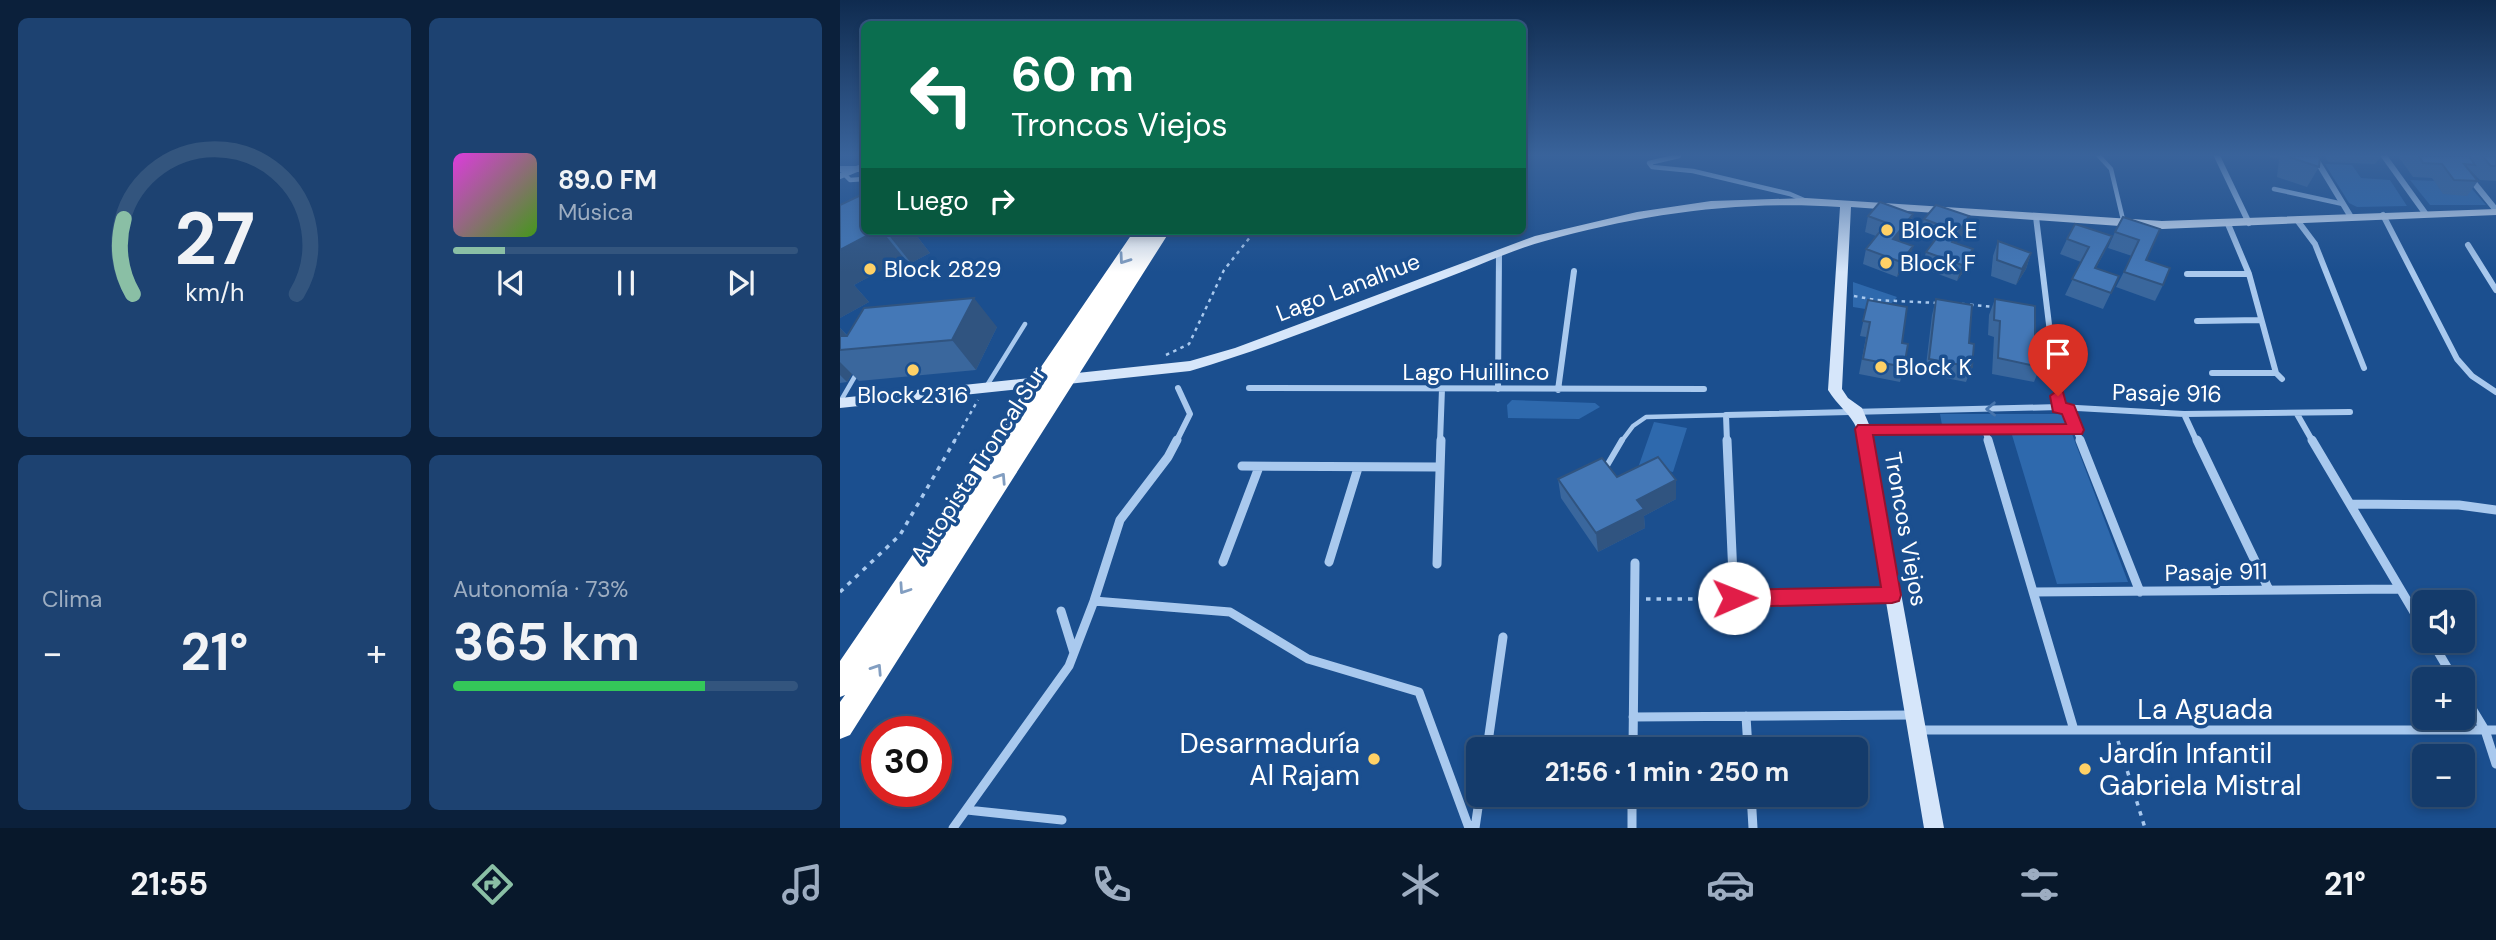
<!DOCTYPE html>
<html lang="es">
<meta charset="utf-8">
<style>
body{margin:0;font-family:"DM Sans",sans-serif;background:#1d4271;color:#f1f3f6;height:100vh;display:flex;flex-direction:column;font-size:26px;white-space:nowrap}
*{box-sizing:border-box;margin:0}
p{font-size:23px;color:#9dadc1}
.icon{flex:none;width:38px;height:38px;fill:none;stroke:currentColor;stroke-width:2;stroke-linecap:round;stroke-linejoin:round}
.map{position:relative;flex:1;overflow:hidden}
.side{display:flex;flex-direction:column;gap:18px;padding:18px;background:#0b203b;width:840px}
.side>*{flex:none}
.top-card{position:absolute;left:21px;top:21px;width:665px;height:214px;border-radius:10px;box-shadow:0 4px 10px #0003,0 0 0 2px #33557e;background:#0b6e4f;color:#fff;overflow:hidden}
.tools{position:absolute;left:1572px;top:590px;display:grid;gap:14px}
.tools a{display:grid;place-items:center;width:63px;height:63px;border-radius:10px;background:#143b6b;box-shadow:0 4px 10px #0003,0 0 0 2px #33557e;font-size:35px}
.speed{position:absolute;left:21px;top:716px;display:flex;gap:14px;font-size:35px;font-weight:700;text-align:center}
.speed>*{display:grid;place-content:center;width:91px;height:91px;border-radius:50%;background:#143b6b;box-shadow:0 4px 10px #0003,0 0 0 2px #33557e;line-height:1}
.speed .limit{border:10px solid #d22;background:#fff;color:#111}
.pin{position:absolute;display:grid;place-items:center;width:60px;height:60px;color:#fff;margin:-72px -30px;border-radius:50% 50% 50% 0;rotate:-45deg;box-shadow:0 0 7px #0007}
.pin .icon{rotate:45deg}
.me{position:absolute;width:77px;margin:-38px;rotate:89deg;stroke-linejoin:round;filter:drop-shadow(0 0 5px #0008)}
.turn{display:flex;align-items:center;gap:24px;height:147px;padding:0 35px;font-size:32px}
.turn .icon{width:91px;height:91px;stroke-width:2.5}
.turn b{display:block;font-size:49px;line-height:60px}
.then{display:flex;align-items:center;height:66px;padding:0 35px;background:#0003;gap:14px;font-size:26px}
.big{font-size:52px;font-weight:700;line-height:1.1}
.side .widget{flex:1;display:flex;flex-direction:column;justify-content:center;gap:10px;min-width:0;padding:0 24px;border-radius:10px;background:#1d4271}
.side .dial{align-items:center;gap:0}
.dial svg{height:182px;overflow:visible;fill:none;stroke:#33557e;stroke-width:7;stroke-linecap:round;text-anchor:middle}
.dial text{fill:#f1f3f6;stroke:none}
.song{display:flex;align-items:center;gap:21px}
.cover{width:84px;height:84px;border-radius:10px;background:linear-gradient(135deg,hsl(300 70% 55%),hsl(100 70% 35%))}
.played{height:7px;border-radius:4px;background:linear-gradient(90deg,#8abfa5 15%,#33557e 15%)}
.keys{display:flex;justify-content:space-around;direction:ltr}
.heat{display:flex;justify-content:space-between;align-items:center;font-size:38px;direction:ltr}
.charge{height:10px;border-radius:5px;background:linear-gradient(90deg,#34c759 73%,#33557e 0)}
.side .tiles{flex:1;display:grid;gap:18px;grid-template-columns:repeat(2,1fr)}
.trip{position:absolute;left:626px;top:737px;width:402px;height:70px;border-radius:10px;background:#143b6b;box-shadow:0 4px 10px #0003,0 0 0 2px #33557e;font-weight:700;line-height:70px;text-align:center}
.dock{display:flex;height:112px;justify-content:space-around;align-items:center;background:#08182b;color:#9dadc1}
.dock .icon{width:49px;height:49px}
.dock .current{color:#8abfa5}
.dock b{font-size:32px;color:#f1f3f6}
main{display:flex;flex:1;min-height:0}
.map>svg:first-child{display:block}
.green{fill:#2e69ad}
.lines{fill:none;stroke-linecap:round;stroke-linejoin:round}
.path-far1{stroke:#a9c9ee;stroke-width:2.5;stroke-dasharray:3.5 4.5;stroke-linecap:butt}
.path{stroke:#a9c9ee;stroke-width:3.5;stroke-dasharray:4.5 6;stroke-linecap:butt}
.lane-far1{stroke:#a9c9ee;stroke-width:4.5}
.lane{stroke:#a9c9ee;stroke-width:6}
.street-far1{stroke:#a9c9ee;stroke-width:6}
.street{stroke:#a9c9ee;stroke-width:9}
.secondary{fill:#d6e6fa;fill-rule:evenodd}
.highway{fill:#fff;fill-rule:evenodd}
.wall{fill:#3a679d}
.shaded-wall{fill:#305480}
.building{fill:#4478b7;stroke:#305480;stroke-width:2}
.oneway{stroke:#829ec1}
.oneway2{stroke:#4674ac}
.route{fill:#e11d48;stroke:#92132f;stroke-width:2}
.poi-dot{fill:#ffd166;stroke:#1b4f8f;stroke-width:2.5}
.labels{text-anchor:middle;stroke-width:7;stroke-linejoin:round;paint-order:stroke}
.poi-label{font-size:23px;fill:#fff;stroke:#1b4f8f;text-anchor:start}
.street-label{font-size:23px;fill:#fff;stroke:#1b4f8f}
.near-street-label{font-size:28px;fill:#fff;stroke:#1b4f8f}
.near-poi-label{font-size:28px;fill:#fff;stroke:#1b4f8f;text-anchor:end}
</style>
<main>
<section class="side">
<div class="tiles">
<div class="widget dial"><svg viewBox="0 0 100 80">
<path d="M14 69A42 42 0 1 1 86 69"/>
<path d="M14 69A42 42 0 0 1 10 36" stroke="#8abfa5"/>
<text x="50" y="56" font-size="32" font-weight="700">27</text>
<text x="50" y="72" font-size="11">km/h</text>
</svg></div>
<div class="widget">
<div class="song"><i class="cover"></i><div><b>89.0 FM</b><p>Música</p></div></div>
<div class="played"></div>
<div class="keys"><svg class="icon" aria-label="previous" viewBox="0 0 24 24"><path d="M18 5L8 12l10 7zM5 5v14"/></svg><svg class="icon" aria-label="pause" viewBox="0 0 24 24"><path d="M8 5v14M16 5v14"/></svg><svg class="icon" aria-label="next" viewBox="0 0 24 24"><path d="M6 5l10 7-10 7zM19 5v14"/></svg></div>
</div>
<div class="widget"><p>Clima</p>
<div class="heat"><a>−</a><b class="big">21°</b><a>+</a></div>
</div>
<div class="widget"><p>Autonomía · 73%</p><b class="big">365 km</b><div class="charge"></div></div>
</div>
</section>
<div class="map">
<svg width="1656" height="828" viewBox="0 0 1656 828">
<rect width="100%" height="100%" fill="#1b4f8f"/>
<!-- green -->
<path class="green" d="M1485 164 1512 165 1521 178 1550 180 1567 206 1517 207 1509 203Z
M1570 180 1626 182 1646 205H1590Z
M1013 282 1057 297 1044 312 1013 307Z
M672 400 755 403 760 407 739 419 668 418 667 405Z
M1100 414H1223L1227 424 1102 425Z
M814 422 847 428 833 472 799 465Z
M1232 434 1288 582 1217 584 1172 435Z"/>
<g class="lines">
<!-- path-far1 -->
<path class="path-far1" d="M1014 296 1036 300 1098 303
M1122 304 1154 307
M326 355 349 344 384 270 415 231
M114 442 138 400"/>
<!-- path -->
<path class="path" d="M0 592 60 535 115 440
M806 599H884
M1278 741 1305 828"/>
<!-- lane-far1 -->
<path class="lane-far1" d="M839 156 809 163 812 167 853 171 950 194 964 200
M1259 156 1271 169 1284 224
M6 176 10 180 24 179
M1434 189 1503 204
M146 387 185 324
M0 402 18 371
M781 442 793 426 806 417 886 415"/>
<!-- lane -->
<path class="lane" d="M765 469 782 440"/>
<!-- street-far1 -->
<path class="street-far1" d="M1377 156 1409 223
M1474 156 1511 217
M1544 156 1585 213
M0 169H18
M0 176 24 166
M1630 178 1656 210
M1543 215 1617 359 1632 376 1656 392
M1196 217 1219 407
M1457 220 1475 244 1524 368
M1388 224 1409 274 1436 373 1442 379
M1628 245 1656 290
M1347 274H1409
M1357 321 1421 320
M1372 373H1436
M409 388 864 389
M658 389 659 253
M718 390 734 271
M1228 410 1241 442
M1344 414 1357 442
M1457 414 1473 442
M1024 429 1236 430
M1145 430 1149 442
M336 442 350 414 338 388
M600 442 602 389
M887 442 886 415 1219 407 1344 414 1510 412"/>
<!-- street -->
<path class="street" d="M887 440 894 599 1051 595
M1148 440 1234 730
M1240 440 1300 592
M1357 440 1429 590
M1472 440 1584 629
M402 466 598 467
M1511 504 1619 505 1656 510
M383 562 419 467
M489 562 518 468
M597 564 601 440
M1193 592 1560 589
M254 601 390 612 468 659 579 692 629 828
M221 611 234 653
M1591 640 1614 679
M1622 692 1645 730 1656 764
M906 716 908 749
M793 717 1072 715
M1079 730H1656
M647 749 663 637
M793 749 795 563
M792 794V828
M911 794 913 828
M127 810 222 820
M113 828 229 666 254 601 280 520 328 457 337 440
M635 828 640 794"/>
<!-- secondary -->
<path class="secondary" d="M966 198 1322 221 1656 209V215L1322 229 1011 207 1002 389 1008 398 1022 408 1031 429 1104 828H1084L1017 429C1010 413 997 405 988 390L1000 207C900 200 802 214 705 241 672 250 638 266 606 278 521 310 437 345 350 371L0 408V398L350 361 395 348 695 236 797 212 871 201Z"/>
<!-- highway -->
<path class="highway" d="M294 231H312L260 309 312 231H330L10 735 0 739V702L5 695 0 697V661Z"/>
</g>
<!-- wall -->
<path class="wall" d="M1427 156H1480L1479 167 1467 187 1437 177 1439 159Z
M1485 156H1541L1535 164 1488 162Z
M1558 156H1656V181L1640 180 1631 171 1630 172 1638 181 1627 196 1603 194 1592 178 1573 177Z
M1073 214 1069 229 1060 241 1069 261 1057 277 1023 264 1026 249 1036 236 1025 232 1028 216Z
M1129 216 1124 232 1116 243 1128 265 1117 281 1082 268 1086 252 1095 240 1080 235 1084 219Z
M1320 229 1306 260 1323 285 1315 301 1276 287 1292 256 1268 248 1275 232Z
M24 231H73L90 253 71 263 64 258 14 285 29 302 0 318Z
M1227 239 1265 251 1256 268 1279 276 1263 309 1225 295 1241 262 1220 254Z
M1158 241 1191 253 1186 269 1176 285 1151 276 1153 256Z
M1096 299 1129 343 1132 367 1126 382 1085 374 1092 315Z
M1155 299 1195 342 1200 367 1194 382 1152 374 1154 337 1148 335 1149 315Z
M1028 300 1062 343 1064 367 1060 382 1019 374 1026 337 1020 336Z
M157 327 136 370 19 381 12 374 7 382 0 383V328L7 335Z
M777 477 836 499 804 516 805 528 758 552 721 498 718 479Z"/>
<!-- shaded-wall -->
<path class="shaded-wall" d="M1073 214 1069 229 1050 254 1053 239Z
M1129 216 1124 232 1107 257 1112 242Z
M36 231H42L64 258 14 285 29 302 0 318V250Z
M52 231H73L90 253 71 263 47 233Z
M1073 246 1069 261 1057 277 1061 262Z
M1133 249 1128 265 1117 281 1122 265Z
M1191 253 1186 269 1176 285 1182 269Z
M134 298 157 327 136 370 112 340Z
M0 328 9 338 0 343Z
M0 362 12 374 7 382 0 375Z
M836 480V499L804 516 805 528 758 552 756 533 797 500Z"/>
<!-- building -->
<path class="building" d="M1449 156H1480L1479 167 1449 157Z
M1579 156H1629L1635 165 1624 164 1638 181 1614 180 1602 164 1583 163Z
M1642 156H1656V166H1651Z
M21 195 24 198V231H36L0 250V205Z
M1040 202 1073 214 1053 239 1073 246 1061 262 1026 249 1047 223 1028 216Z
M1096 205 1129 216 1112 242 1133 249 1122 265 1086 252 1105 227 1084 219Z
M1283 217 1320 229 1306 260 1330 268 1323 285 1284 272 1299 240 1275 232Z
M1235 224 1272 236 1255 268 1279 276 1271 293 1232 279 1249 247 1227 239Z
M1158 241 1191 253 1182 269 1157 260Z
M134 298 112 340 0 350V336H7L24 308Z
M1096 299 1132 305 1129 343 1134 344 1132 367 1089 359Z
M1155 299 1195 306V342L1201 344 1200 367 1158 358 1160 321 1154 320Z
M1028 300 1067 307 1062 343 1068 344 1064 367 1023 359 1030 322 1023 321Z
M818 457 836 480 797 500 804 509 756 533 718 479 762 458 777 477Z"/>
<!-- one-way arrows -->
<defs><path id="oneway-chevron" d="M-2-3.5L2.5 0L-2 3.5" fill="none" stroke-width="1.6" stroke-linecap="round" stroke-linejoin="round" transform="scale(1.75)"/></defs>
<g class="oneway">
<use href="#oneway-chevron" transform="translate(284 259) rotate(125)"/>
<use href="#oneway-chevron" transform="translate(161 478) rotate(-57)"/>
<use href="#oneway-chevron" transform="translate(64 589) rotate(124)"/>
<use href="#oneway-chevron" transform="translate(37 669) rotate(-57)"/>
</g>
<use class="oneway2" href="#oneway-chevron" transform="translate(1151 409) rotate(179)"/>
<!-- sky -->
<linearGradient id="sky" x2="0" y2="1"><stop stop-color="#0f2b4f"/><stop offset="0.57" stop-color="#39639b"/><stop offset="1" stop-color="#39639b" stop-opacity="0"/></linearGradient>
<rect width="1656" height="272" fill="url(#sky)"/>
<!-- route -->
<path class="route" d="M1218 390 1223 392 1226 403 1234 405 1244 430 1242 434 1033 435 1061 595 1059 601 1052 603 894 607 887 604 885 598 887 593 894 590 1041 587 1015 429 1018 425 1226 424 1222 414 1213 412 1210 396Z"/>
<!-- markers -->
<g class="poi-dot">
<circle cx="1047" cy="230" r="7"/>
<circle cx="1046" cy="263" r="7"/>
<circle cx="30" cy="269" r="7"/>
<circle cx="1041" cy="367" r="7"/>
<circle cx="73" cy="370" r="7"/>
<circle cx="534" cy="759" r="7"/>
<circle cx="1245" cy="769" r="7"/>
</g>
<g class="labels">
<!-- poi labels -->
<g class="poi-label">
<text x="1061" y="238">Block E</text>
<text x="1060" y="271">Block F</text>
<text x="44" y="277">Block 2829</text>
<text x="1055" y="375">Block K</text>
<text x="73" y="403" text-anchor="middle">Block 2316</text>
</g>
<!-- street labels -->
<g class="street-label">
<text transform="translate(508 287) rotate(-21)" y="8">Lago Lanalhue</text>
<text x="636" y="380">Lago Huillinco</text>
<text transform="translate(1327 393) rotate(1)" y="8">Pasaje 916</text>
<text transform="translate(138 464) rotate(-57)" y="8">Autopista Troncal Sur</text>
<text transform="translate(1066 529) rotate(80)" y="8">Troncos Viejos</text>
<text transform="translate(1376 572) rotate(-1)" y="8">Pasaje 911</text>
</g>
<!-- near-street labels -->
<g class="near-street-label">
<text x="1365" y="719">La Aguada</text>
</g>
<!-- near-poi labels -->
<g class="near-poi-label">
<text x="520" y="753">Desarmaduría<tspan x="520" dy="32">Al Rajam</tspan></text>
<text x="1259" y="763" text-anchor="start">Jardín Infantil<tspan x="1259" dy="32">Gabriela Mistral</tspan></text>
</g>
</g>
</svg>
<div class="tools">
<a><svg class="icon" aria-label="sound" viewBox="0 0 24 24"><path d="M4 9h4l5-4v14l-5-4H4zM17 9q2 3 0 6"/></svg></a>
<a>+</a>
<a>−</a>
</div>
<div class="speed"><div class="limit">30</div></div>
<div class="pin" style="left:1218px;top:396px;background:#d93025"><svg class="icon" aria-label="arrive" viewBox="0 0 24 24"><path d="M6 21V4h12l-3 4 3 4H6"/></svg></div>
<svg class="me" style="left:894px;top:598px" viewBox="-20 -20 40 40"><circle r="19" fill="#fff"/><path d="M0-13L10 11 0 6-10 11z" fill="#e11d48"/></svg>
<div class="trip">21:56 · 1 min · 250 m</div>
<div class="top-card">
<div class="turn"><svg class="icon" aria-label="left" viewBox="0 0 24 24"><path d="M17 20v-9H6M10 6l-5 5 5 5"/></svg><div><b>60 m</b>Troncos Viejos</div></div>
<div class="then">Luego<svg class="icon" aria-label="right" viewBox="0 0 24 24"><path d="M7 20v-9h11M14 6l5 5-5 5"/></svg></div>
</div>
</div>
</main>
<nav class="dock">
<b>21:55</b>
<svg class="icon current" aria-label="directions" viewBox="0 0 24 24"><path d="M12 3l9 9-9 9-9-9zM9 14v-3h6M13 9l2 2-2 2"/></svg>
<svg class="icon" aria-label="music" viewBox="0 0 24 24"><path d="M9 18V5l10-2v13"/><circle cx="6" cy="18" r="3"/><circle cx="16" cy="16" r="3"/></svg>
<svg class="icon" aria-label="phone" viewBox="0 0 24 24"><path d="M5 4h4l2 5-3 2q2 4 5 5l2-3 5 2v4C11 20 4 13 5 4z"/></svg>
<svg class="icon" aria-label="climate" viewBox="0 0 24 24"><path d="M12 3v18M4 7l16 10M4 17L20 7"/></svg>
<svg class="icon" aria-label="car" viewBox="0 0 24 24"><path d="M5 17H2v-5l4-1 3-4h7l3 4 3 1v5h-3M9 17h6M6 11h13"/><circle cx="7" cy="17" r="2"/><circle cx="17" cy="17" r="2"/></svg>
<svg class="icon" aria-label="filters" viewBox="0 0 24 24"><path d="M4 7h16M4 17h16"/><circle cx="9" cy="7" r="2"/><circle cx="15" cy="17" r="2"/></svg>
<b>21°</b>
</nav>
